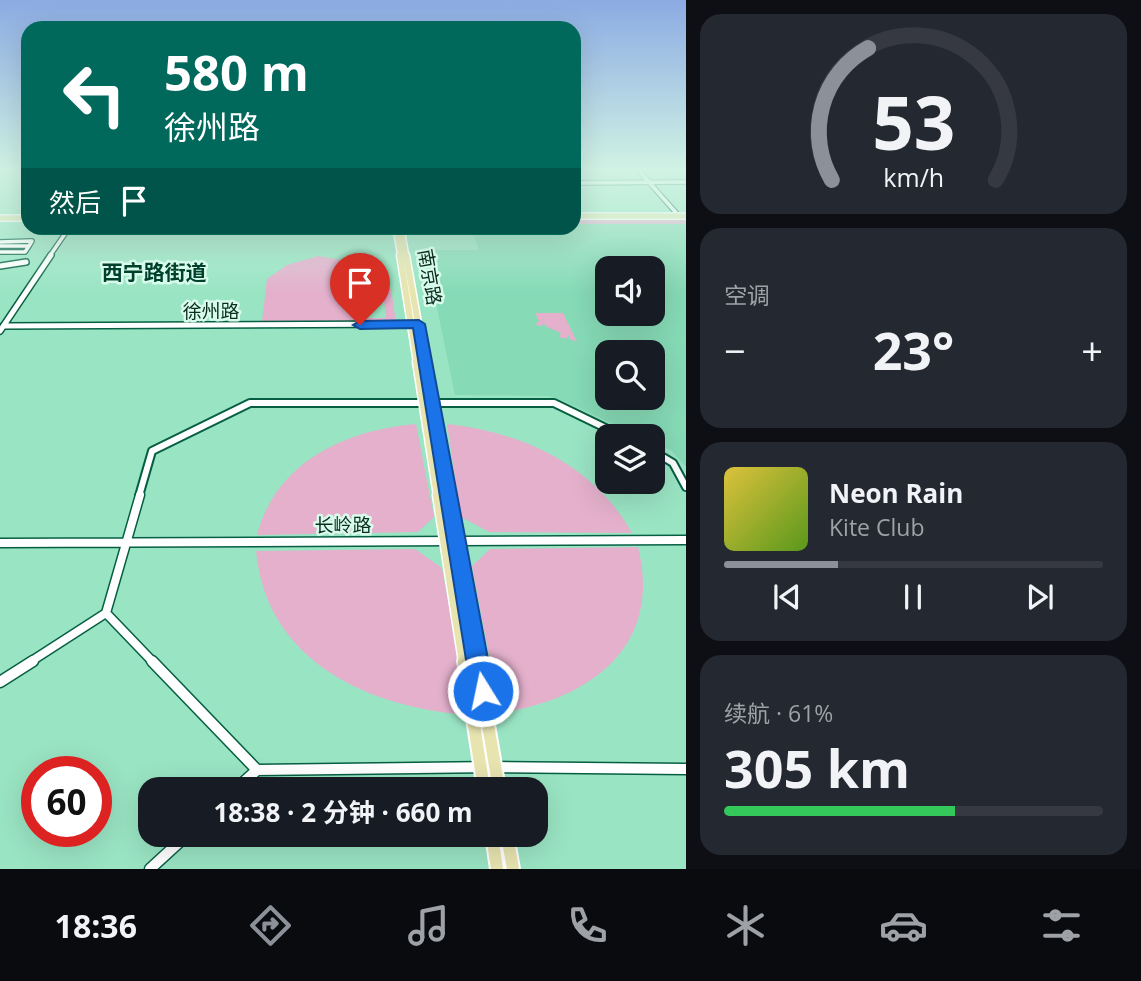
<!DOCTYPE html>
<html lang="zh">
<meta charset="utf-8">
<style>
body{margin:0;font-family:"Open Sans","Noto Sans SC",sans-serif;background:#242831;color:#f1f3f6;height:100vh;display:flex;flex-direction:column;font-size:26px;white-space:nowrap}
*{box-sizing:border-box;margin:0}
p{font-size:23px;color:#9ea1a6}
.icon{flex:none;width:38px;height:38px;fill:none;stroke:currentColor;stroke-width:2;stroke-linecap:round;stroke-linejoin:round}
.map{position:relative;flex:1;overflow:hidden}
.drawer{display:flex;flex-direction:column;gap:14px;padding:14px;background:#0d0f14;width:455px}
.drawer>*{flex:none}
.guide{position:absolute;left:21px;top:21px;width:560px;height:214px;border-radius:21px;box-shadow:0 7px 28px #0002;background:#00695c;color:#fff;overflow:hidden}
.fabs{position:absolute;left:595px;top:256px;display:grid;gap:14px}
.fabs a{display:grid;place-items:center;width:70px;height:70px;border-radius:14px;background:#171b24;box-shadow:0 7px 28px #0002;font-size:35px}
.speed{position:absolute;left:21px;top:756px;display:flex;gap:14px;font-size:35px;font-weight:700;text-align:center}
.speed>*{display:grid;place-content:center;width:91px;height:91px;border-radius:50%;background:#171b24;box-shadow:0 7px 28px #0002;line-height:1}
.speed .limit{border:10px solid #d22;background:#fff;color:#111}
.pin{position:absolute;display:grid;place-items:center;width:60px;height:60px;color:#fff;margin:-72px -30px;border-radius:50% 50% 50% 0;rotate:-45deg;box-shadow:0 0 7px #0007}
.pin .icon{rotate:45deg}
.me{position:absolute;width:77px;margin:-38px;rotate:350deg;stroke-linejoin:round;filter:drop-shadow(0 0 5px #0008)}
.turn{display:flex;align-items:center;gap:24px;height:147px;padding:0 28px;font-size:32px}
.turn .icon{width:91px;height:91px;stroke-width:2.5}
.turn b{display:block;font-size:49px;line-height:60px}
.then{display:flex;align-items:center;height:66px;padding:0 28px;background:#0003;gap:14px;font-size:26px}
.big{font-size:52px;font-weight:700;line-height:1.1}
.drawer .widget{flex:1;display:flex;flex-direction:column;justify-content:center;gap:10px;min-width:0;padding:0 24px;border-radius:21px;background:#242831}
.drawer .dial{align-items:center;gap:0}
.dial svg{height:182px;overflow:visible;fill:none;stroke:#363941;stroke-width:7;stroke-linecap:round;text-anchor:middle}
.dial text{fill:#f1f3f6;stroke:none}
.song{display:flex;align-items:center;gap:21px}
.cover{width:84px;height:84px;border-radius:10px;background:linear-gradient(135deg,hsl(50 70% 55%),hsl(90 70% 35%))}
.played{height:7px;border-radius:4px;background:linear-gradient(90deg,#8c9099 30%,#363941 30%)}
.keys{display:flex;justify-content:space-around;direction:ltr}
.heat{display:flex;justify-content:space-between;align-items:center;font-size:38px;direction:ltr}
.charge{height:10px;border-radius:5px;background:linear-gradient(90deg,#34c759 61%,#363941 0)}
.trip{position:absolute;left:138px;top:777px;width:410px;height:70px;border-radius:21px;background:#171b24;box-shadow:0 7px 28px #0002;font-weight:700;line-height:70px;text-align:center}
.tab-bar{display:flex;height:112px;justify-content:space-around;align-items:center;background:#090b0e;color:#9ea1a6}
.tab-bar .icon{width:49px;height:49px}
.tab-bar .on{color:#8c9099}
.tab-bar b{font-size:32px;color:#f1f3f6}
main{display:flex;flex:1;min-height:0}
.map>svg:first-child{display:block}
.built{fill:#86dab6;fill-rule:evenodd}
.green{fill:#e4b0cc}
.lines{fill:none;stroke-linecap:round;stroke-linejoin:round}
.minor-far4-casing{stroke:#065f43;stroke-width:6}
.minor-far3-casing{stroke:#065f43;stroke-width:8}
.minor-far2-casing{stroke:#065f43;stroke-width:10}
.minor-far1-casing{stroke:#065f43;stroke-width:11}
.minor-casing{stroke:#065f43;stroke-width:13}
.major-far4-casing{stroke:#fff;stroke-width:8}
.major-far3-casing{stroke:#fff;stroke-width:9}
.major-far2-casing{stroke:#fff;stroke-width:11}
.major-far1-casing{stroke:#fff;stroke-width:13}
.major-casing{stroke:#fff;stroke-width:16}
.minor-far4{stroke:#fff;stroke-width:3.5}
.minor-far3{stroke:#fff;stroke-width:5}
.minor-far2{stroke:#fff;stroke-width:6}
.minor-far1{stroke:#fff;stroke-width:8}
.minor{stroke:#fff;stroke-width:10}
.major-far4{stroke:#e8e4b0;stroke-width:5}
.major-far3{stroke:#e8e4b0;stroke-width:6}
.major-far2{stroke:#e8e4b0;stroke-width:8}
.major-far1{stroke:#e8e4b0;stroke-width:10}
.major{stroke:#e8e4b0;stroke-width:12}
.route{fill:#1a73e8;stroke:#114b97;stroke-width:2}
.labels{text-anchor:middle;stroke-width:5;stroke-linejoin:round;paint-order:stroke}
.street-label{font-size:19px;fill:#0c2c20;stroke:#d8fceb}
.far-district-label{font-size:21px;font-weight:bold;fill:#00412d;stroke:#d8fceb}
</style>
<main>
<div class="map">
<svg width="686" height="869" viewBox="0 0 686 869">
<rect width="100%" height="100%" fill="#99e4c3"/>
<!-- built -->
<path class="built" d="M574 224H686V467L672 451 653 442V436H639L561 400 548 396 455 395 425 250H479L471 228H574ZM607 268H653V313H607ZM607 352H653V397H607Z"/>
<!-- green -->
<path class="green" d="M574 219H686V224H574Z
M318 256 354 262 361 268 364 300 353 318H386L384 301 378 300 377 290 391 289 396 322 262 321 267 279 287 265Z
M535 313H563L577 342 570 339 569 335 566 339 559 337 561 333 545 326 544 322 542 326 535 325 539 321Z
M416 424 434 517 418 532 257 535C276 462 345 430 416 424Z
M447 424C522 432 594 465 632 533L489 532 461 517Z
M638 547C663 647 590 699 500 713L472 566 490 549Z
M415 549 442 568 469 715C370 708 266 662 256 551Z"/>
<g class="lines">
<!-- minor-far4 casing -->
<g class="minor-far4-casing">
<path id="minor-far4" d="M639 171 679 216
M574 183 686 182
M0 242 32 241 29 246H0
M0 252H25L29 246
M49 257 69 228"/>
</g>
<!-- minor-far3 casing -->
<g class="minor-far3-casing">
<path id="minor-far3" d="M0 266 26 262
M3 326 419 324
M0 331 51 255"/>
</g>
<!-- minor-far2 casing -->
<g class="minor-far2-casing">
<path id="minor-far2" d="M653 451 673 463 686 487
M139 496 152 451 250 403H554L622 436"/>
</g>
<!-- minor-far1 casing -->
<g class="minor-far1-casing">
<path id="minor-far1" d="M140 495 106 613 153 662
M0 543 686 540
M30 662 106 613"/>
</g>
<!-- minor casing -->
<g class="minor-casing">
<path id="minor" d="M152 661 257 770 495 767 686 769
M0 682 33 661
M236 789 257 770
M150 869 187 835"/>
</g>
<!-- major-far4 casing -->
<g class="major-far4-casing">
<path id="major-far4" d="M574 216H686
M0 218H28
M396 228 401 257
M401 228 406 257"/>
</g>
<!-- major-far3 casing -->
<g class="major-far3-casing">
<path id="major-far3" d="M400 255 417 363
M406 255 425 363"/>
</g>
<!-- major-far2 casing -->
<g class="major-far2-casing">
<path id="major-far2" d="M417 362 438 496
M424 362 448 496"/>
</g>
<!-- major-far1 casing -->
<g class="major-far1-casing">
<path id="major-far1" d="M438 495 464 662
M448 495 477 662"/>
</g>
<!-- major casing -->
<g class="major-casing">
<path id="major" d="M464 661 484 789
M477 661 499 789
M492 835 497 869
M507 835 513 869"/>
</g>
<!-- minor-far4 -->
<use href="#minor-far4" class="minor-far4"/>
<!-- minor-far3 -->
<use href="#minor-far3" class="minor-far3"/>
<!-- minor-far2 -->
<use href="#minor-far2" class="minor-far2"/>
<!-- minor-far1 -->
<use href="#minor-far1" class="minor-far1"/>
<!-- minor -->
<use href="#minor" class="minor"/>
<!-- major-far4 -->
<use href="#major-far4" class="major-far4"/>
<!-- major-far3 -->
<use href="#major-far3" class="major-far3"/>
<!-- major-far2 -->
<use href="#major-far2" class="major-far2"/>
<!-- major-far1 -->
<use href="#major-far1" class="major-far1"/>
<!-- major -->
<use href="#major" class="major"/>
</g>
<!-- sky -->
<linearGradient id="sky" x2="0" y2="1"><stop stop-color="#8babe3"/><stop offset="0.58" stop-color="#d1f3e4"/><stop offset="1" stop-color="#d1f3e4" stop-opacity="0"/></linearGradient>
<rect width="686" height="293" fill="url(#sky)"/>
<!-- route -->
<path class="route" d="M419 320 425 324 494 691 491 699 483 702 475 699 471 691 413 328 360 329 353 325 360 321Z"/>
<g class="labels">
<!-- street labels -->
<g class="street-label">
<text transform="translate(430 277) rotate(80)" y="7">南京路</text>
<text x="211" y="318">徐州路</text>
<text x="343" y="532">长岭路</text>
</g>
<!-- far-district labels -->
<g class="far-district-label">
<text x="154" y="280">西宁路街道</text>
</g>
</g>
</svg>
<div class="fabs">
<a><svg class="icon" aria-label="sound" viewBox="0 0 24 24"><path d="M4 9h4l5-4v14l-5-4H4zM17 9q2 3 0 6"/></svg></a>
<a><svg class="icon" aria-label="search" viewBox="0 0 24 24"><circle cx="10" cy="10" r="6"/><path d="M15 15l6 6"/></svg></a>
<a><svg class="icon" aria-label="layers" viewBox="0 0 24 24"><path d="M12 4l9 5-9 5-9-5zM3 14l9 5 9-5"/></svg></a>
</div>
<div class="speed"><div class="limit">60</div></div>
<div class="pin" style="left:360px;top:325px;background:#d93025"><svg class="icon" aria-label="arrive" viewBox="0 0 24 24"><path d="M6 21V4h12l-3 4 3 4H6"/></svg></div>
<svg class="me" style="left:483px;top:691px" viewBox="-20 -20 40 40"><circle r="17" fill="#1a73e8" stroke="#fff" stroke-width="3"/><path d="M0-11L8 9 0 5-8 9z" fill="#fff"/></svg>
<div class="trip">18:38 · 2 分钟 · 660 m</div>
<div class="guide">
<div class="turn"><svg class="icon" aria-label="left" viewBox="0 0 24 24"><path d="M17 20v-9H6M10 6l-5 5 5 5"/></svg><div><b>580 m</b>徐州路</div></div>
<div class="then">然后<svg class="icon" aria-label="arrive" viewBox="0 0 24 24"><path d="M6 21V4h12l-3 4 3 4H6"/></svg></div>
</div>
</div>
<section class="drawer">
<div class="widget dial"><svg viewBox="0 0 100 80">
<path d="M14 69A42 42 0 1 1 86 69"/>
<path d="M14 69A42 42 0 0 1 30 11" stroke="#8c9099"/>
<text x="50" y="56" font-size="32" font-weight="700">53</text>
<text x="50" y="72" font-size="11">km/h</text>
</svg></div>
<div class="widget"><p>空调</p>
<div class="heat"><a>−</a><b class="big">23°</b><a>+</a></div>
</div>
<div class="widget">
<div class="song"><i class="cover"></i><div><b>Neon Rain</b><p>Kite Club</p></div></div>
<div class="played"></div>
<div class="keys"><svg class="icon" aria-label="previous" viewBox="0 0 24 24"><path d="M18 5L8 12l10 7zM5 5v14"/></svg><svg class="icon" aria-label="pause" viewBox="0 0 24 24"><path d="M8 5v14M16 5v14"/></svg><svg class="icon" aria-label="next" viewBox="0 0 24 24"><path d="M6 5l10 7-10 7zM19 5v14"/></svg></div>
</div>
<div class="widget"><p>续航 · 61%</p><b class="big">305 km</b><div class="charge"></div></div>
</section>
</main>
<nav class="tab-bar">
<b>18:36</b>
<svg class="icon on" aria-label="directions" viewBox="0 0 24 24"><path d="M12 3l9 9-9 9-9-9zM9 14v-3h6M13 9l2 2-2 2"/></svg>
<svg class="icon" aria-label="music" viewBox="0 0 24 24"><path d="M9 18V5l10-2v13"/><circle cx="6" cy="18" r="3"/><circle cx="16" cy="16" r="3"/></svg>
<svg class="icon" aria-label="phone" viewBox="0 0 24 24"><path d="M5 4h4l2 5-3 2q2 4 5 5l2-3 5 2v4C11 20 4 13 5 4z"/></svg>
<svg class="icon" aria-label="climate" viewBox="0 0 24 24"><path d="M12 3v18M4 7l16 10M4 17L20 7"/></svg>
<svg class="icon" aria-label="car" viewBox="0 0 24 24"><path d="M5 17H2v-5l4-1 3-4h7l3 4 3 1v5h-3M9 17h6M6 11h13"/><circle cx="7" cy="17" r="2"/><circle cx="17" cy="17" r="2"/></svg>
<svg class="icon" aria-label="filters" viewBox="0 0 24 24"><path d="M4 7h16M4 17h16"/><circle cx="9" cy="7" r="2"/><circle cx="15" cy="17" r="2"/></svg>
</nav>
